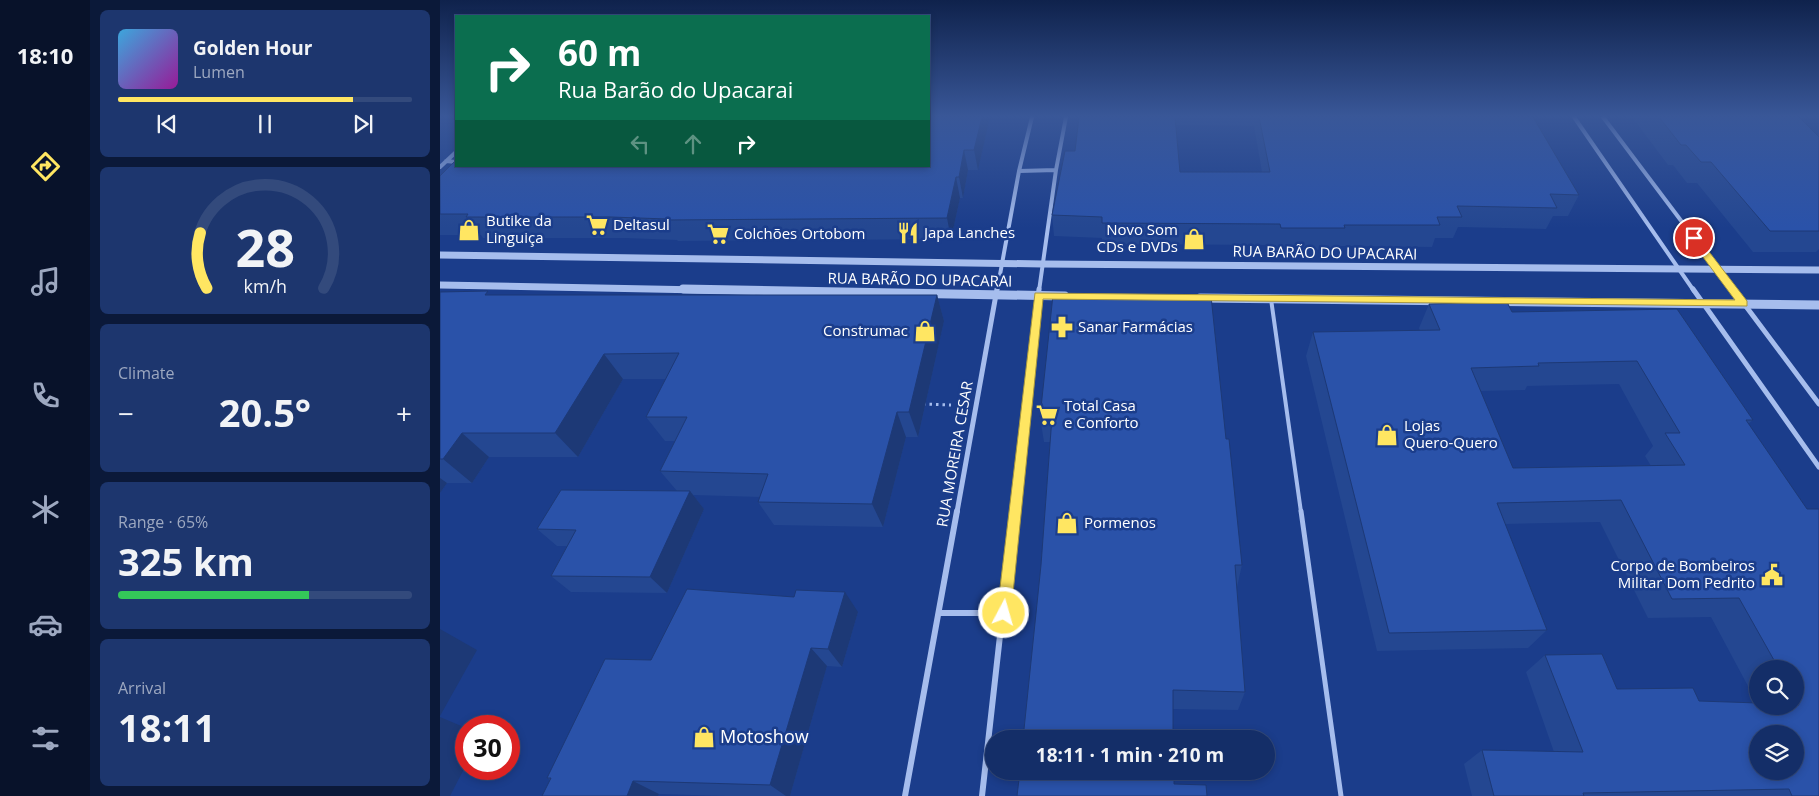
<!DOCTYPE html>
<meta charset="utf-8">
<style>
body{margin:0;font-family:"Open Sans",sans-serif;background:#1d366e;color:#f1f3f6;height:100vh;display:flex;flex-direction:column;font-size:19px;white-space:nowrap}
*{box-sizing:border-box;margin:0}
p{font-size:16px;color:#9da8c0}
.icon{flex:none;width:28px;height:28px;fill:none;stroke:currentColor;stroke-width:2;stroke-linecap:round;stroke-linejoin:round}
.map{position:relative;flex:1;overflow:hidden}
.sheet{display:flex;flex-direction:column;gap:10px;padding:10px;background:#0b1939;width:350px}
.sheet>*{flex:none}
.top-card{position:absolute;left:15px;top:15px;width:475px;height:152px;border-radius:0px;box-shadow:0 2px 8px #0003,0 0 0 1px #334a7c;background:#0b6e4f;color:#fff;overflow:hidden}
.buttons{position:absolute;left:1309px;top:660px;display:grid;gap:10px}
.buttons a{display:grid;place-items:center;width:55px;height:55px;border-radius:50%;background:#142e68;box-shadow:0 2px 8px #0003,0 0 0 1px #334a7c;font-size:25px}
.speed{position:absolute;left:15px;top:715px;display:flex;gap:10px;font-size:25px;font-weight:700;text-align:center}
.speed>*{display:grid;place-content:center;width:65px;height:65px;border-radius:50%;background:#142e68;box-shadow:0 2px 8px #0003,0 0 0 1px #334a7c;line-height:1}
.speed .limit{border:8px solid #d22;background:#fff;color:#111}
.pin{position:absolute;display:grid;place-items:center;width:42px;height:42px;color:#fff;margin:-21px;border:2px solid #fff;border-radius:50%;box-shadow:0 1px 5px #0007}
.me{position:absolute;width:55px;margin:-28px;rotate:6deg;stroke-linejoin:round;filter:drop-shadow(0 0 4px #0008)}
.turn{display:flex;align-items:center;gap:18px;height:105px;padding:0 20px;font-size:22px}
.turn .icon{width:65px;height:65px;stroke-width:2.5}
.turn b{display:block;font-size:35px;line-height:42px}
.lanes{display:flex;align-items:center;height:48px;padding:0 20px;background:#0003;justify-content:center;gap:25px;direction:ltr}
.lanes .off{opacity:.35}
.big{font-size:38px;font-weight:700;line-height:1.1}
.sheet .widget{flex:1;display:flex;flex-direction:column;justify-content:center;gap:8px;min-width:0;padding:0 18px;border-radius:8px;background:#1d366e}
.sheet .dial{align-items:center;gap:0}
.dial svg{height:130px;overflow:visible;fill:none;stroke:#334a7c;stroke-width:7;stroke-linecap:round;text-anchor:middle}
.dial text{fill:#f1f3f6;stroke:none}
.song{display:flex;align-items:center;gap:15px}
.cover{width:60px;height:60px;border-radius:8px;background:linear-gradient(135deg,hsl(200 70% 55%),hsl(300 70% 35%))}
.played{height:5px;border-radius:2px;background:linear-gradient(90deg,#ffe662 80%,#334a7c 80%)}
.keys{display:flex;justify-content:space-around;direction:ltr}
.heat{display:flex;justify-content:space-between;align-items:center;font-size:28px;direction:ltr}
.charge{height:8px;border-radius:4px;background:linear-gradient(90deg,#34c759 65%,#334a7c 0)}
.trip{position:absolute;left:545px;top:730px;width:290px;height:50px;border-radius:25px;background:#142e68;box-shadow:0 2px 8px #0003,0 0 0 1px #334a7c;font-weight:700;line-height:50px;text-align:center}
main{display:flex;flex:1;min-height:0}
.menu{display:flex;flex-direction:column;width:90px;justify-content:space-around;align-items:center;background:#08122a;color:#9da8c0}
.menu .icon{width:35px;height:35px}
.menu .current{color:#ffe662}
.menu b{font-size:22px;color:#f1f3f6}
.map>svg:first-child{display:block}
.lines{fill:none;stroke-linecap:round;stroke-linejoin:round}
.path{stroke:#a6bded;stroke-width:3;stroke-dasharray:2.5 4;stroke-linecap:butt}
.service-far1{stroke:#a6bded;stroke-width:4}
.service{stroke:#a6bded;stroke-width:5}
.minor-far2{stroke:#a6bded;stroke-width:4}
.minor-far1{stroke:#a6bded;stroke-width:5}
.minor{stroke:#a6bded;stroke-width:6}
.tertiary-far1{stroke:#a6bded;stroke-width:7}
.tertiary{stroke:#a6bded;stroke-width:9}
.wall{fill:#244791;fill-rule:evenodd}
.shaded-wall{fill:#1d3976}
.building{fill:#2a52a9;stroke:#1d3976;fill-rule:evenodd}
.route{fill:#ffe662;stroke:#a69640}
.labels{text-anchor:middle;stroke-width:5;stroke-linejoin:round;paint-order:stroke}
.poi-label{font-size:15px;fill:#fff;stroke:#1b3d8b;text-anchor:start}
.street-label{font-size:15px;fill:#fff;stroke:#1b3d8b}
.near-poi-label{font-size:18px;fill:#fff;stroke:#1b3d8b;text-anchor:start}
</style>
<main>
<nav class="menu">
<b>18:10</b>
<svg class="icon current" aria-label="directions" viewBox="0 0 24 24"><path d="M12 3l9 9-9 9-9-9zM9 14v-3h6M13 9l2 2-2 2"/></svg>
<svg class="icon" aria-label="music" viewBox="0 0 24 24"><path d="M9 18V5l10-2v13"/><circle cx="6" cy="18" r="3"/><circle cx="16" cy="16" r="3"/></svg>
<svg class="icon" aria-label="phone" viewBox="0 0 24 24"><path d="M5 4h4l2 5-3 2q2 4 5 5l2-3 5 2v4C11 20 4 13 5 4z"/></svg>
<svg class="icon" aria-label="climate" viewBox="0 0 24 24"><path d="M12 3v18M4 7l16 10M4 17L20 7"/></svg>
<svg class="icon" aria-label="car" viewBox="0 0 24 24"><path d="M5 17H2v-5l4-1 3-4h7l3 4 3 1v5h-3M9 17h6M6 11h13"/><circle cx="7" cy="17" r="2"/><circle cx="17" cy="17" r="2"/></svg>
<svg class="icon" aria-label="filters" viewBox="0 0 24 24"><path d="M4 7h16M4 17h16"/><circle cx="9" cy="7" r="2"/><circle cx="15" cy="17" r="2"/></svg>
</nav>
<section class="sheet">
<div class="widget">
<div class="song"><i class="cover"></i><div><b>Golden Hour</b><p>Lumen</p></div></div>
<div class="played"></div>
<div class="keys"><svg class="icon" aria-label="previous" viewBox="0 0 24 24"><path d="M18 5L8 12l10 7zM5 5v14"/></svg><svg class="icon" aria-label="pause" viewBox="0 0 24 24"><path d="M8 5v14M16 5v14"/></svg><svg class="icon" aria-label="next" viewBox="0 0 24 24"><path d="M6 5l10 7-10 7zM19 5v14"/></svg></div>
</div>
<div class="widget dial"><svg viewBox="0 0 100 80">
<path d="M14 69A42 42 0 1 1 86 69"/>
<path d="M14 69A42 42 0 0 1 10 35" stroke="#ffe662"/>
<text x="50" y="56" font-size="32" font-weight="700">28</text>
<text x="50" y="72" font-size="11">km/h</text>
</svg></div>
<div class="widget"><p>Climate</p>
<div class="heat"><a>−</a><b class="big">20.5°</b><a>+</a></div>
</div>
<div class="widget"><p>Range · 65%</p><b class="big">325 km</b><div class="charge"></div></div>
<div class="widget"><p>Arrival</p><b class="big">18:11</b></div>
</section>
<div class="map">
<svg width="1379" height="796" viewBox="0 0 1379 796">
<rect width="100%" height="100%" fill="#1b3d8b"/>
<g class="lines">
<!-- path -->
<path class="path" d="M483 404 511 405"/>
<!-- service-far1 -->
<path class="service-far1" d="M831 299 861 512"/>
<!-- service -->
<path class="service" d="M861 511 901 796"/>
<!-- minor-far2 -->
<path class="minor-far2" d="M1134 117 1254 291
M1163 117 1294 291
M6 161 16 162
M0 167 16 152
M579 171 616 170
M557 291 579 171 592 117
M599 291 616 170 626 117"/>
<!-- minor-far1 -->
<path class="minor-far1" d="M1253 289 1379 467
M1293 289 1379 404
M517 512 557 289
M573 512 599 289"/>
<!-- minor -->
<path class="minor" d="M499 613H564
M465 796 517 511
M542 796 574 511"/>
<!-- tertiary-far1 -->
<path class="tertiary-far1" d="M0 255 603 264 1379 270
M0 285 314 291"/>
<!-- tertiary -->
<path class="tertiary" d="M243 289 625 296
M760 298 1379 305"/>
</g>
<!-- wall -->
<path class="wall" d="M489 117H550L538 170H528L523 198H520L511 239 238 241 237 240 185 238H43L41 235H0V176Z
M639 117H1093L1139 195 1128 216H1113L1106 229 1018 227 1013 238H995L992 247 901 246 900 250 837 249 836 245 662 244V238L614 236 612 215 635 151ZM736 125 814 126 822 172H740Z
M1192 117H1359L1379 137V249L1376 252H1313L1257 183H1247L1233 165H1228Z
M0 292 51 295H497L504 321 478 437H466L443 527 334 525 318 502 320 497 253 495 264 509 227 593 131 592 111 576 127 546H117L97 529 237 491 220 471 235 441H225L206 417 226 379H183L138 457H49L32 483H7L0 493Z
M613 295 786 439 802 565 797 587 805 692 798 710 733 709 601 565 610 442H604L600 417Z
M1067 302 1072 312 1237 309 1313 420 1308 424 1367 509H1379V796H1032L1024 764 1042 750 1114 752 1086 672 1105 655 1162 654 1177 689 1253 688 1259 701 1317 703 1271 617 1208 618 1160 522 1065 524 1107 630 1088 648 937 651 866 356 873 332 980 331 979 328 989 304ZM1179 384 1213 446 1205 456 1211 466 1073 468 1040 391 1085 390 1087 386ZM1318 669H1355V706H1318ZM1318 734H1355V771H1318Z
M418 612 402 667 387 666 350 796H285L219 794 218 796H102L110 780 107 778 211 660Z"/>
<!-- shaded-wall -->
<path class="shaded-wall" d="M542 117H550L538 170 534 150Z
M524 150 528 170 523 198 519 177Z
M516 177 520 198 511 239 507 218Z
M497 295 504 321 478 437 469 412Z
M164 354 183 379 138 457 115 433Z
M457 412 466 437 443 527 432 504Z
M22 433 49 457 32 483 3 459Z
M0 478 7 483 0 493Z
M250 491 264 509 227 593 210 577Z
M405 592 418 612 402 667 388 649Z
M0 629 37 650 0 716Z
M371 648 387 666 350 796H346L330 785Z
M0 717 26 728V765L10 796H0Z
M193 781 219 794 218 796H187Z"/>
<!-- building -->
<path class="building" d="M489 117H542L534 150H524L519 177H516L507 218 226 220 227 219 171 217H26L28 214H0V176L16 160V166H489Z
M639 117H735L740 172H830L819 117H1093L1139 195 1110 194 1117 208 1017 206 1022 217H997L1000 225H904L905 228H841L840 224 662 223V217L612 215 625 151H635Z
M1219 117H1359L1379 137V231H1330L1271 162H1261L1246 145H1241Z
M48 291 45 295H497L469 412H457L432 504 318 502 328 474 220 471 247 417H206L239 353 164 354 115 433H22L3 459H0V292Z
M613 295 771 296 786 439H789L802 565H795L805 692 733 690V739H583L601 565 612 417H600Z
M1067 302 1072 312 1237 309 1313 420H1306L1367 509H1379V796H1352L1349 789 1143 793 1144 796H1054L1042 750 1143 752 1105 655 1162 654 1177 689 1253 688 1259 701 1318 703V706H1355V705H1359L1355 697V669H1339L1299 598 1232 599 1181 500 1057 503 1107 630 949 633 873 332 1000 330 989 304ZM1197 361 1240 433H1225L1245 465 1073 468 1031 368 1099 366 1098 363ZM1318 734H1355V771H1318Z
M121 490 250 491 210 577 111 576 136 530 97 529Z
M247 589 354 597 356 590 405 592 388 649 371 648 330 785 193 781 187 796H102L111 778H107L165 659 211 660Z
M580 771H734V784L766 785 767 796H577Z"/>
<!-- sky -->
<linearGradient id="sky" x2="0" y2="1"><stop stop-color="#0f224c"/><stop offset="0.51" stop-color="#395798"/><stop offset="1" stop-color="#395798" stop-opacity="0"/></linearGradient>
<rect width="1379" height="228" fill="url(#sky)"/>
<!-- route -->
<path class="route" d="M1251 236H1257L1307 301V306L603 299 571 613 569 618 564 620 559 618 557 613 595 293 1295 300 1251 241Z"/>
<!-- icons -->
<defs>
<g id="supermarket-bare" transform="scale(1.725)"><path d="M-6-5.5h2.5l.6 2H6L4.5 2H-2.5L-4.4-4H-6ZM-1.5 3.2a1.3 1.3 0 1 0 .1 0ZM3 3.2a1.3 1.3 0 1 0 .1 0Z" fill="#ffe662" stroke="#1b3d8b" stroke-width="2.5" paint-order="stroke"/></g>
<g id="shop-bare" transform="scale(1.725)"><path d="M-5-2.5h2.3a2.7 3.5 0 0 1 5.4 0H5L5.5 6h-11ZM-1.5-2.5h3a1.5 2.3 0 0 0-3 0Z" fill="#ffe662" stroke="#1b3d8b" stroke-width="2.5" paint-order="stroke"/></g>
<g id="restaurant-bare" transform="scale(1.725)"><path d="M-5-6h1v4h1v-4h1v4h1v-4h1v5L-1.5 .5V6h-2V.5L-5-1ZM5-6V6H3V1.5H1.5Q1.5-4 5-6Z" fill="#ffe662" stroke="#1b3d8b" stroke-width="2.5" paint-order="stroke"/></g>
<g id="pharmacy-bare" transform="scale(1.725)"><path d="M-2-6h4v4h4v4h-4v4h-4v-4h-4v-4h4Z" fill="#ffe662" stroke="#1b3d8b" stroke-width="2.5" paint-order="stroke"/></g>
<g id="civic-bare" transform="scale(1.725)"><path d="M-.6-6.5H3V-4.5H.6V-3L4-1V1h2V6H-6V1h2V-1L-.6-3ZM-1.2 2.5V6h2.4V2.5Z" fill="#ffe662" stroke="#1b3d8b" stroke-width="2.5" paint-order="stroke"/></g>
</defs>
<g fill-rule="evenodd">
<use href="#supermarket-bare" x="157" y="225"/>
<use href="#shop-bare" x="29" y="230"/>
<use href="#restaurant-bare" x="468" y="233"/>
<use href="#supermarket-bare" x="278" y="234"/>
<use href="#shop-bare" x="754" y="239"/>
<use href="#pharmacy-bare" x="622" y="327"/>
<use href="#shop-bare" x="485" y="331"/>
<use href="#supermarket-bare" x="607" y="415"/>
<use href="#shop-bare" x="947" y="435"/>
<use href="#shop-bare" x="627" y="523"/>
<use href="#civic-bare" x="1332" y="575"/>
<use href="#shop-bare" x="264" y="737"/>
</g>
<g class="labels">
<!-- poi labels -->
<g class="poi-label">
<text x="46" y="226">Butike da<tspan x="46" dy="17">Linguiça</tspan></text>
<text x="173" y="230">Deltasul</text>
<text x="738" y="235" text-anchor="end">Novo Som<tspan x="738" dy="17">CDs e DVDs</tspan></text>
<text x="484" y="238">Japa Lanches</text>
<text x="294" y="239">Colchões Ortobom</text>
<text x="638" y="332">Sanar Farmácias</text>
<text x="468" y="336" text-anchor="end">Construmac</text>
<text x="624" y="411">Total Casa<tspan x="624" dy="17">e Conforto</tspan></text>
<text x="964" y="431">Lojas<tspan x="964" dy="17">Quero-Quero</tspan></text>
<text x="644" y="528">Pormenos</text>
<text x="1315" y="571" text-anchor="end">Corpo de Bombeiros<tspan x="1315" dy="17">Militar Dom Pedrito</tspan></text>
</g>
<!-- street labels -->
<g class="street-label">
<text transform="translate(885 253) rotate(1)" y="5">RUA BARÃO DO UPACARAI</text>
<text transform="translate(480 280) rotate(1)" y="5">RUA BARÃO DO UPACARAI</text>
<text transform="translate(515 454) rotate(-80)" y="5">RUA MOREIRA CESAR</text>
</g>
<!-- near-poi labels -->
<g class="near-poi-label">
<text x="280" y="743">Motoshow</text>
</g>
</g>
</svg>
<div class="buttons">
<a><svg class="icon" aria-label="search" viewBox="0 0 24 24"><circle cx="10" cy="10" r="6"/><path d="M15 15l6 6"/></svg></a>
<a><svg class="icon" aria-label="layers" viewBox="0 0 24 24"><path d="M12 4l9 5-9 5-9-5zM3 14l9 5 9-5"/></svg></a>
</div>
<div class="speed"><div class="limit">30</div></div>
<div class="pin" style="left:1254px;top:238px;background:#d93025"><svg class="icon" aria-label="arrive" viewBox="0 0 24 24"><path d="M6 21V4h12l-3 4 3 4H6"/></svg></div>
<svg class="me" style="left:564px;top:613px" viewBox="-20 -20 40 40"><circle r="17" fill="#ffe662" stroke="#fff" stroke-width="3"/><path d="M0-11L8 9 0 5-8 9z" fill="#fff"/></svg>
<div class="trip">18:11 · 1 min · 210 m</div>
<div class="top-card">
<div class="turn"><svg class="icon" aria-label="right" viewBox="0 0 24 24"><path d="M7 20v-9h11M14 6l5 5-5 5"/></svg><div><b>60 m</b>Rua Barão do Upacarai</div></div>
<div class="lanes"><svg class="icon off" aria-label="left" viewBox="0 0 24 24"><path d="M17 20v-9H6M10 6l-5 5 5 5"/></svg><svg class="icon off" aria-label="ahead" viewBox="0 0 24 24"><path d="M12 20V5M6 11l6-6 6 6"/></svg><svg class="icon" aria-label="right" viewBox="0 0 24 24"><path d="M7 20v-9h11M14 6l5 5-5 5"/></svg></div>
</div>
</div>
</main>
